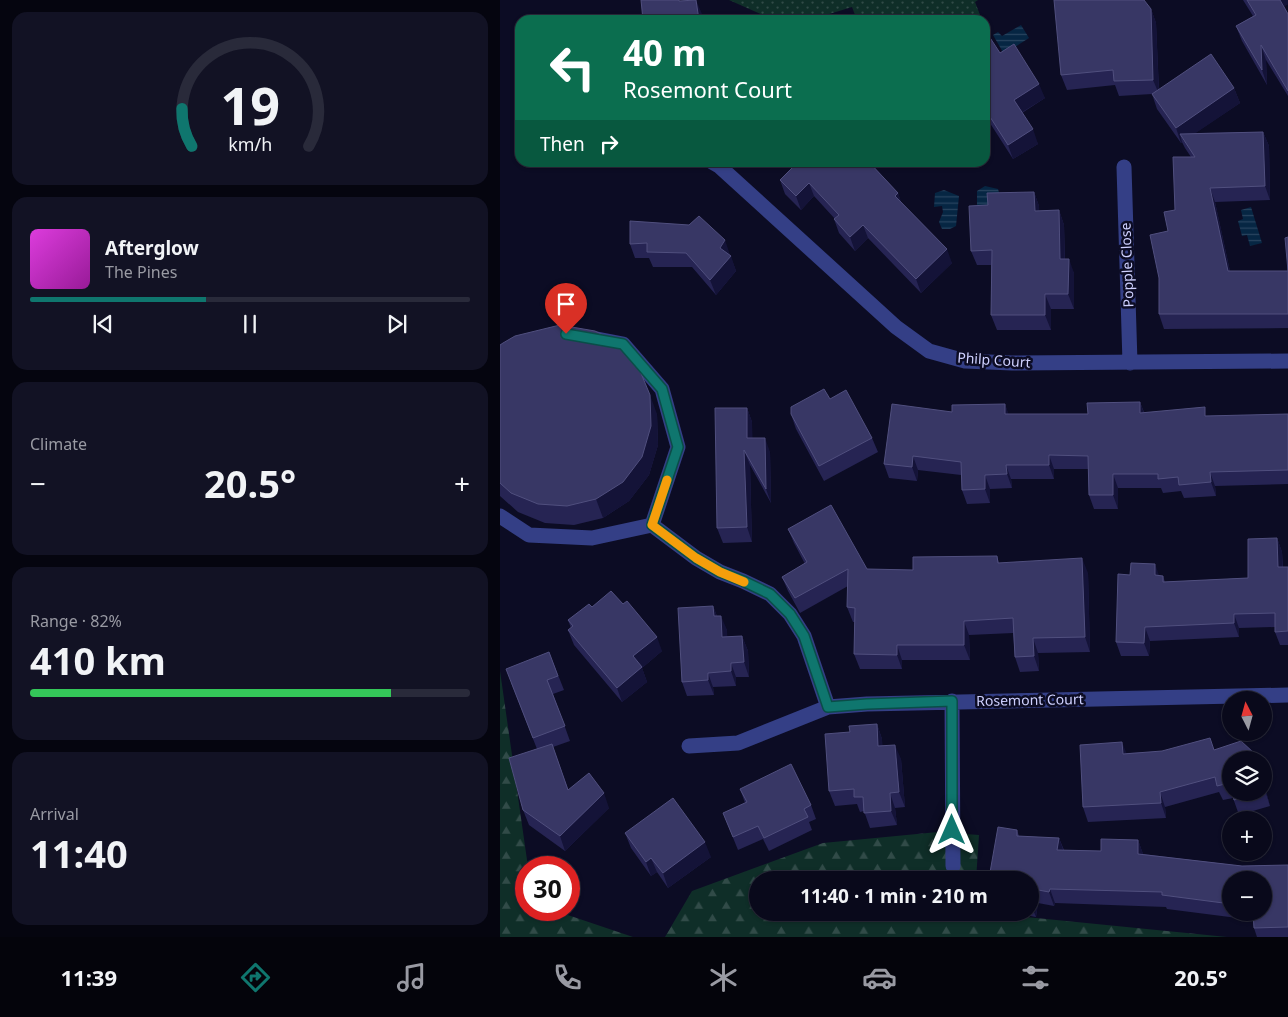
<!DOCTYPE html>
<meta charset="utf-8">
<style>
body{margin:0;font-family:"Noto Sans",sans-serif;background:#121224;color:#f1f3f6;height:100vh;display:flex;flex-direction:column;font-size:19px;white-space:nowrap}
*{box-sizing:border-box;margin:0}
p{font-size:16px;color:#999aa3}
.icon{flex:none;width:28px;height:28px;fill:none;stroke:currentColor;stroke-width:2;stroke-linecap:round;stroke-linejoin:round}
.map{position:relative;flex:1;overflow:hidden}
.details{display:flex;flex-direction:column;gap:12px;padding:12px;background:#05050f;width:500px}
.details>*{flex:none}
.top-card{position:absolute;left:15px;top:15px;width:475px;height:152px;border-radius:15px;box-shadow:0 1px 4px #0004,0 0 0 1px #292a3a;background:#0b6e4f;color:#fff;overflow:hidden}
.needle{width:32px;rotate:354deg}
.buttons{position:absolute;left:722px;top:691px;display:grid;gap:10px}
.buttons a{display:grid;place-items:center;width:50px;height:50px;border-radius:50%;background:#09091b;box-shadow:0 1px 4px #0004,0 0 0 1px #292a3a;font-size:25px}
.speed{position:absolute;left:15px;top:856px;display:flex;gap:10px;font-size:25px;font-weight:700;text-align:center}
.speed>*{display:grid;place-content:center;width:65px;height:65px;border-radius:50%;background:#09091b;box-shadow:0 1px 4px #0004,0 0 0 1px #292a3a;line-height:1}
.speed .limit{border:8px solid #d22;background:#fff;color:#111}
.pin{position:absolute;display:grid;place-items:center;width:42px;height:42px;color:#fff;margin:-51px -21px;border-radius:50% 50% 50% 0;rotate:-45deg;box-shadow:0 0 5px #0007}
.pin .icon{rotate:45deg}
.me{position:absolute;width:55px;margin:-28px;rotate:0deg;stroke-linejoin:round;filter:drop-shadow(0 0 4px #0008)}
.turn{display:flex;align-items:center;gap:18px;height:105px;padding:0 25px;font-size:22px}
.turn .icon{width:65px;height:65px;stroke-width:2.5}
.turn b{display:block;font-size:35px;line-height:42px}
.then{display:flex;align-items:center;height:48px;padding:0 25px;background:#0003;gap:10px;font-size:19px}
.big{font-size:38px;font-weight:700;line-height:1.1}
.details .card{flex:1;display:flex;flex-direction:column;justify-content:center;gap:8px;min-width:0;padding:0 18px;border-radius:15px;background:#121224}
.details .dial{align-items:center;gap:0}
.dial svg{height:130px;overflow:visible;fill:none;stroke:#292a3a;stroke-width:7;stroke-linecap:round;text-anchor:middle}
.dial text{fill:#f1f3f6;stroke:none}
.song{display:flex;align-items:center;gap:15px}
.cover{width:60px;height:60px;border-radius:8px;background:linear-gradient(135deg,hsl(300 70% 55%),hsl(300 70% 35%))}
.played{height:5px;border-radius:2px;background:linear-gradient(90deg,#0f766e 40%,#292a3a 40%)}
.keys{display:flex;justify-content:space-around;direction:ltr}
.heat{display:flex;justify-content:space-between;align-items:center;font-size:28px;direction:ltr}
.charge{height:8px;border-radius:4px;background:linear-gradient(90deg,#34c759 82%,#292a3a 0)}
.trip{position:absolute;left:249px;top:871px;width:290px;height:50px;border-radius:25px;background:#09091b;box-shadow:0 1px 4px #0004,0 0 0 1px #292a3a;font-weight:700;line-height:50px;text-align:center}
.tab-bar{display:flex;height:80px;justify-content:space-around;align-items:center;background:#04040b;color:#999aa3}
.tab-bar .icon{width:35px;height:35px}
.tab-bar .active{color:#0f766e}
.tab-bar b{font-size:22px;color:#f1f3f6}
main{display:flex;flex:1;min-height:0}
.map>svg:first-child{display:block}
.forest{fill:url(#forest-firs)}
.park{fill:url(#park-dots)}
.water{fill:url(#water-rules)}
.lines{fill:none;stroke-linecap:round;stroke-linejoin:round}
.minor{stroke:#343f86;stroke-width:15}
.wall{fill:#262453;fill-rule:evenodd}
.shaded-wall{fill:#141338}
.building{fill:#383765;stroke:#504f7e}
.route-casing{stroke:#0a4d48;stroke-width:12}
.route{stroke:#0f766e;stroke-width:9}
.slow{stroke:#f59e0b;stroke-width:9}
.labels{text-anchor:middle;stroke-width:5;stroke-linejoin:round;paint-order:stroke}
.street-label{font-size:14px;fill:#cfd1ff;stroke:#0c0c24}
</style>
<main>
<section class="details">
<div class="card dial"><svg viewBox="0 0 100 80">
<path d="M14 69A42 42 0 1 1 86 69"/>
<path d="M14 69A42 42 0 0 1 8 46" stroke="#0f766e"/>
<text x="50" y="56" font-size="32" font-weight="700">19</text>
<text x="50" y="72" font-size="11">km/h</text>
</svg></div>
<div class="card">
<div class="song"><i class="cover"></i><div><b>Afterglow</b><p>The Pines</p></div></div>
<div class="played"></div>
<div class="keys"><svg class="icon" aria-label="previous" viewBox="0 0 24 24"><path d="M18 5L8 12l10 7zM5 5v14"/></svg><svg class="icon" aria-label="pause" viewBox="0 0 24 24"><path d="M8 5v14M16 5v14"/></svg><svg class="icon" aria-label="next" viewBox="0 0 24 24"><path d="M6 5l10 7-10 7zM19 5v14"/></svg></div>
</div>
<div class="card"><p>Climate</p>
<div class="heat"><a>−</a><b class="big">20.5°</b><a>+</a></div>
</div>
<div class="card"><p>Range · 82%</p><b class="big">410 km</b><div class="charge"></div></div>
<div class="card"><p>Arrival</p><b class="big">11:40</b></div>
</section>
<div class="map">
<svg width="788" height="937" viewBox="0 0 788 937">
<defs>
<pattern id="forest-firs" width="22" height="20" patternUnits="userSpaceOnUse" patternTransform="scale(1.25)"><rect width="22" height="20" fill="#0f2e28"/><path d="M5 1l3.5 6h-7zM16 11l3.5 6h-7z" fill="#314b48"/></pattern>
<pattern id="park-dots" width="8" height="8" patternUnits="userSpaceOnUse" patternTransform="scale(1.25)"><rect width="8" height="8" fill="#0f2e28"/><path d="M2 2h.1M6 6h.1" fill="none" stroke="#314b48" stroke-width="1.8" stroke-linecap="round"/></pattern>
<pattern id="water-rules" width="6" height="5" patternUnits="userSpaceOnUse" patternTransform="scale(1.25)"><rect width="6" height="5" fill="#062643"/><path d="M0 2.5h6" fill="none" stroke="#29445f"/></pattern>
</defs>
<rect width="100%" height="100%" fill="#0c0c24"/>
<!-- forest -->
<path class="forest" d="M0 671 28 867 26 868V910H53L133 937H0Z
M438 832 479 835 476 880H258V912L485 913 727 937H165L192 891 323 843Z"/>
<!-- park -->
<path class="park" d="M229 0H478L475 2 482 20H357L352 7 310 20H274Z"/>
<!-- water -->
<path class="water" d="M521 25 529 38 504 54 493 35 498 32 502 36Z
M485 186 498 189 500 196 477 213V191Z
M444 190 459 196 456 226 450 229H442L439 222 443 212 442 206 434 207 435 193Z
M751 207 762 243 750 246 747 235 742 236 738 221 743 219 741 210Z"/>
<g class="lines">
<!-- minor -->
<path class="minor" d="M212 162 219 166 396 327 429 351 465 361 512 363 788 361
M624 167 630 363
M97 339 123 344 162 389 178 447 152 525
M0 516 29 535 92 538 152 525 196 558 220 572 243 581 270 594 290 614 304 636 328 707
M452 701 453 866
M189 746 238 743 328 707 367 704 788 695"/>
</g>
<!-- wall -->
<path class="wall" d="M743 0H788V4L784 6 788 14V96L766 60 767 85 742 41 736 26 753 16Z
M651 9 656 23 659 90 734 88 740 103 695 133 763 132 769 146 770 200 715 202 730 271H788V237V328L664 329 659 314 668 231 675 210 691 157 685 148 682 142 681 143 657 109 652 94 619 96 615 85 567 90 561 75Z
M485 34 500 53 545 98 522 113 538 144 513 159 488 120 485 122Z
M290 162H369L398 193 401 203 452 263 421 293 368 238 355 251 339 233 334 219H335L314 196 301 210 285 194 280 180 294 166Z
M534 192 539 206V211L559 210 564 225 565 259 574 273V309H551V330H497L491 315V265H477L471 251 488 205Z
M130 221 230 255 236 271 216 295 192 267H153L149 258H135L130 244Z
M0 345 157 414 158 445 149 475 129 501 103 518 74 525 45 523 18 512 0 496Z
M330 399 372 438 378 452 324 481 296 429 291 414Z
M640 402 644 412 708 416 788 414V484L715 486 716 496 684 498 681 491 663 493 661 488H618V509H594L589 495 588 469H554V479H511L512 488 490 489V503L467 504 462 490 461 475 418 470 417 481 389 478 384 464 452 412 505 404 508 414H588Z
M247 408 252 422V438L270 452 271 503 250 465 252 542 223 543 217 528Z
M288 529 367 569 413 570 497 556 499 563 588 573 590 652 538 653 539 671 520 672 515 657 513 633 469 635 470 660H402V669H360L354 654 355 622H353L347 607 348 586 300 613 288 591 282 577 305 564 294 543Z
M777 538 782 552 783 567H788V645H780L775 632V627L739 628V637L650 641 649 656H621L616 642 659 576H663L665 582 748 578Z
M213 606 217 616 227 630V637L242 636 248 651 249 677H236V686L213 687 214 695 187 696 182 682Z
M92 607 162 651 142 668 147 682 122 702 74 645 68 630 71 628 68 620Z
M49 652 64 690 53 694 70 741 53 747 68 789 109 808 65 851 29 825 23 810 37 749 11 683Z
M377 724 382 739V746L401 759 405 807 395 808 397 825 370 828 364 811 360 812 357 804 335 806 329 791 350 732Z
M715 750 731 760V792H764V784L770 806 739 815 733 798 723 800 719 792 665 807 666 818 588 822 583 807 627 753Z
M240 789 311 805 316 819 309 822 312 830 269 851 263 839 238 850 223 813 245 803Z
M517 830 519 836 559 838 564 850 601 851 638 840 643 854 742 866 788 865V937H757L754 928 753 920 667 909 666 907 555 903 554 906 538 903 536 917 510 912H530V880H490L489 878ZM731 880 764 912H731Z
M125 833 211 857 168 888 157 872 151 876 131 848Z"/>
<!-- shaded-wall -->
<path class="shaded-wall" d="M196 0 202 14V20H199Z
M779 0H788V4L782 8Z
M651 9 656 23 659 94 653 80Z
M761 45 766 60 767 85 762 70Z
M539 84 545 98 519 114 514 100Z
M734 88 740 103 684 141 680 134 682 142 681 143 676 128Z
M533 129 538 144 513 159 508 145Z
M763 132 769 146 770 200 765 186Z
M309 183 314 196 301 210 296 196Z
M710 188 715 202 733 286 728 271Z
M534 192 539 206 540 226 535 211Z
M398 193 403 207 395 196Z
M559 210 564 225 565 273 560 259Z
M363 225 368 238 355 251 350 237Z
M225 240 230 255 225 262 220 248Z
M447 249 452 263 421 293 416 279Z
M231 256 236 271 216 295 210 280Z
M569 259 574 273V309L568 294Z
M545 294 551 309V330L545 315Z
M150 395 157 414 158 445 149 475 129 501 103 518 96 499Z
M640 402 645 416 640 413Z
M505 404 510 418 505 414Z
M247 408 252 422 253 452 247 438Z
M265 438 270 452 271 503 266 489Z
M244 450 250 465 252 542 247 527Z
M549 455 554 469V479L549 465Z
M413 456 418 470 417 481 412 467Z
M506 465 511 479 512 488 507 474Z
M710 472 715 486 716 496 711 482Z
M613 474 618 488V509L613 495Z
M485 475 490 489V503L485 489Z
M777 538 782 552 783 581 778 567Z
M582 558 588 573 590 652 585 637Z
M655 564 660 578 655 575Z
M213 606 219 621 214 616Z
M734 614 739 628V637L734 623Z
M221 616 227 630 228 652 222 637Z
M464 621 469 635 470 660 464 645Z
M645 627 650 641 649 656 644 643Z
M242 636 248 651 249 677 244 662Z
M157 637 162 651 142 668 147 682 122 702 117 688 133 656Z
M533 638 538 653 539 671 534 656Z
M397 645 402 660V669L397 655Z
M231 663 236 677V686L231 671Z
M208 673 213 687 214 695 208 680Z
M377 724 382 739 384 761 378 746Z
M622 742 628 757 623 754Z
M395 745 401 759 405 807 399 792Z
M764 784 770 806 764 787Z
M660 792 665 807 666 818 661 803Z
M104 793 109 808 65 851 60 836Z
M390 793 395 808 397 825 391 811Z
M559 838 564 852 557 850Z
M638 840 643 854H638Z
M205 842 211 857 168 888 163 873Z
M151 858 157 872 151 876 146 862Z
M533 889 538 903 536 917 530 903Z
M550 889 555 903 554 906 549 892Z"/>
<!-- building -->
<path class="building" d="M141 0H179V1L196 0 199 20H143Z
M554 0H644L651 9 653 80 614 81 613 70 561 75Z
M747 0H780L788 14V91L761 45 762 70 736 26 756 15Z
M487 33 500 53 514 44 539 84 514 100 533 129 508 145 485 109V34Z
M711 54 734 88 676 128 652 94Z
M763 132 765 186 710 188 728 271H788L785 238 788 237V314H659V278L650 235 668 231 664 212 675 210 673 157H695L680 134Z
M298 162H369L398 193 395 196 447 249 416 279 363 225 350 237 334 219 339 215 309 183 296 196 280 180Z
M534 192 535 211 559 210 560 259H569L568 294H545V315H491L492 250 471 251 469 206 488 205 487 193Z
M199 216 225 240 220 248 231 256 210 280 186 253 147 252V243L130 244V221L189 225Z
M60 325 95 331 117 342 138 366 150 395 151 426 142 457 123 482 96 499 67 506 38 504 11 493 0 483V345L3 343 15 336Z
M324 389 330 399 346 390 372 438 319 466 291 414V407Z
M640 402V413L705 407V416L788 414V470L710 472 711 482 679 485 678 477 658 479V474H613V495H589L588 456 549 455V465H506L507 474 485 475V489L462 490 461 462 413 456 412 467 384 464 392 404 452 412V405L505 404V414H588L587 403Z
M215 408H247V438H265L266 489 244 450 247 527 217 528Z
M331 505 367 569 413 570V557L497 556 498 563 582 558 585 637 533 638 534 656 515 657 513 618 464 621V645H397V655L354 654 355 608 347 607 348 569 295 598 282 577 307 562 288 529Z
M777 538 778 567H788V631L775 632V613L734 614V623L645 627 644 643 616 642 618 574 630 575 631 563 655 564V575L663 576V582L748 578V539Z
M111 591 123 604 127 601 157 637 133 656 142 667 117 688 68 630 73 626 68 620 89 604 92 607Z
M213 606 214 616H221L222 637 242 636 244 662 231 663V671L208 673V680L182 682 178 608Z
M49 652 58 676 47 680 65 726 33 738 6 669Z
M377 724 378 746 395 745 399 792 390 793 391 811 364 813 363 797H354V789L329 791 325 734 350 732 349 726Z
M710 738 714 750 741 741 754 753 756 760H731V791L729 783 717 786 715 777 660 792 661 803 583 807 580 745 622 742 623 754 662 751Z
M52 744 68 790 89 773 104 793 60 836 23 810 9 758Z
M291 764 311 805 304 809 308 817 264 838 258 826 233 837 223 813 247 802 240 789Z
M732 792H762L734 800Z
M173 798 205 842 163 873 151 858 146 862 125 833Z
M498 827 517 830V836L559 838 557 850 601 851V839L638 840V854L742 866 788 865V927L754 928 753 912H764V880H731V904L662 895V892L550 889 549 892 533 889 530 903V880H494V879L489 878Z"/>
<g class="lines">
<!-- route casing -->
<g class="route-casing">
<path id="route" d="M66 334 123 344 162 389 178 447 152 525 196 558 220 572 243 581 270 594 290 614 304 636 328 707 367 704 452 701V830"/>
</g>
<!-- route -->
<use href="#route" class="route"/>
<!-- slow -->
<path class="slow" d="M167 480 152 525 196 558 220 572 244 582"/>
</g>
<g class="labels">
<!-- street labels -->
<g class="street-label">
<text transform="translate(627 265) rotate(-92)" y="5">Popple Close</text>
<text transform="translate(494 360) rotate(4)" y="5">Philp Court</text>
<text transform="translate(530 700) rotate(-1)" y="5">Rosemont Court</text>
</g>
</g>
</svg>
<div class="buttons">
<a><svg class="needle" viewBox="-14 -14 28 28"><path d="M0-13l5 13h-10z" fill="#e53935"/><path d="M0 13l5-13h-10z" fill="#999aa3"/></svg></a>
<a><svg class="icon" aria-label="layers" viewBox="0 0 24 24"><path d="M12 4l9 5-9 5-9-5zM3 14l9 5 9-5"/></svg></a>
<a>+</a>
<a>−</a>
</div>
<div class="speed"><div class="limit">30</div></div>
<div class="pin" style="left:66px;top:334px;background:#d93025"><svg class="icon" aria-label="arrive" viewBox="0 0 24 24"><path d="M6 21V4h12l-3 4 3 4H6"/></svg></div>
<svg class="me" style="left:452px;top:830px" viewBox="-20 -20 40 40"><path d="M0-17L14 15 0 8-14 15z" fill="#0f766e" stroke="#fff" stroke-width="4"/></svg>
<div class="trip">11:40 · 1 min · 210 m</div>
<div class="top-card">
<div class="turn"><svg class="icon" aria-label="left" viewBox="0 0 24 24"><path d="M17 20v-9H6M10 6l-5 5 5 5"/></svg><div><b>40 m</b>Rosemont Court</div></div>
<div class="then">Then<svg class="icon" aria-label="right" viewBox="0 0 24 24"><path d="M7 20v-9h11M14 6l5 5-5 5"/></svg></div>
</div>
</div>
</main>
<nav class="tab-bar">
<b>11:39</b>
<svg class="icon active" aria-label="directions" viewBox="0 0 24 24"><path d="M12 3l9 9-9 9-9-9zM9 14v-3h6M13 9l2 2-2 2"/></svg>
<svg class="icon" aria-label="music" viewBox="0 0 24 24"><path d="M9 18V5l10-2v13"/><circle cx="6" cy="18" r="3"/><circle cx="16" cy="16" r="3"/></svg>
<svg class="icon" aria-label="phone" viewBox="0 0 24 24"><path d="M5 4h4l2 5-3 2q2 4 5 5l2-3 5 2v4C11 20 4 13 5 4z"/></svg>
<svg class="icon" aria-label="climate" viewBox="0 0 24 24"><path d="M12 3v18M4 7l16 10M4 17L20 7"/></svg>
<svg class="icon" aria-label="car" viewBox="0 0 24 24"><path d="M5 17H2v-5l4-1 3-4h7l3 4 3 1v5h-3M9 17h6M6 11h13"/><circle cx="7" cy="17" r="2"/><circle cx="17" cy="17" r="2"/></svg>
<svg class="icon" aria-label="filters" viewBox="0 0 24 24"><path d="M4 7h16M4 17h16"/><circle cx="9" cy="7" r="2"/><circle cx="15" cy="17" r="2"/></svg>
<b>20.5°</b>
</nav>
